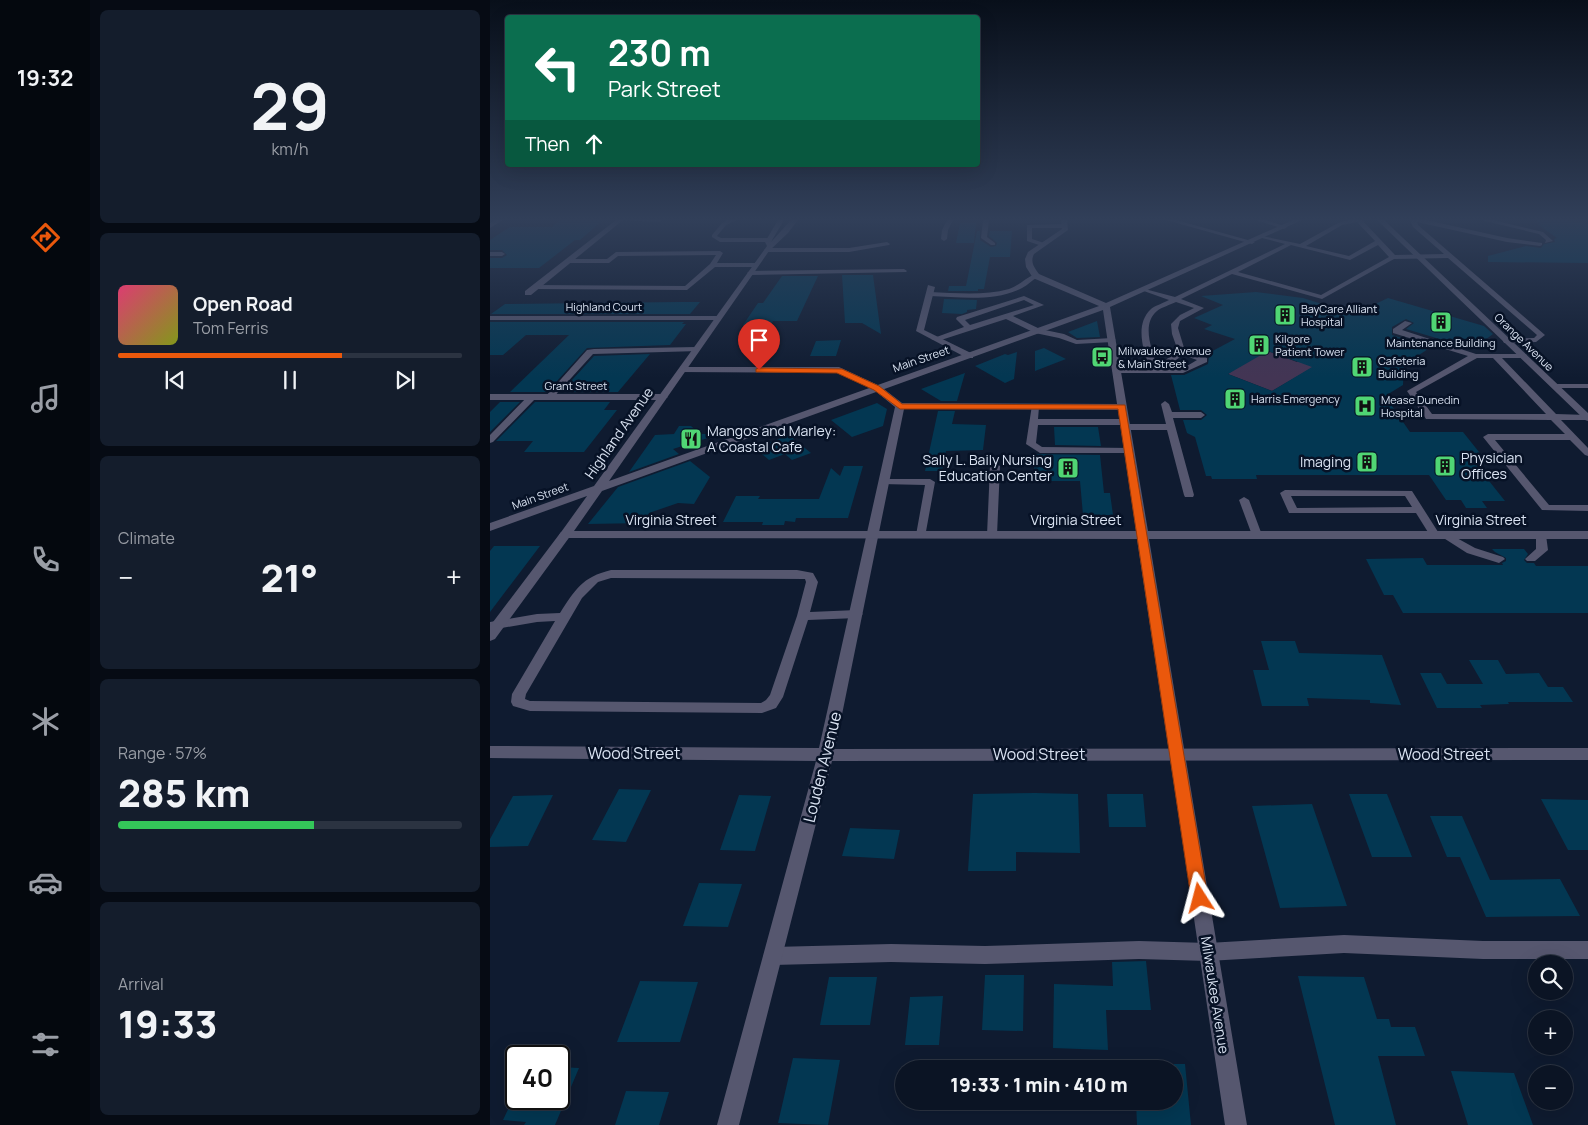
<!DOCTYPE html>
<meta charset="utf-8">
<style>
body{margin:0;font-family:Manrope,sans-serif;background:#141d2c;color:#f1f3f6;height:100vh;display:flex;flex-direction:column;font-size:19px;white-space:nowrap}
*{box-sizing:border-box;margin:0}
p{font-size:16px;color:#9a9ea6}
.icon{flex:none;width:28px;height:28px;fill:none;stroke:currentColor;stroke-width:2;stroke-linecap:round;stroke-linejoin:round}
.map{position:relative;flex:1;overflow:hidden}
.drawer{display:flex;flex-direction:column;gap:10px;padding:10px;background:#060b14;width:400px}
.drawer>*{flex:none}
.guide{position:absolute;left:15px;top:15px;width:475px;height:152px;border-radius:5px;box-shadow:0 5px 20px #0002,0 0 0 1px #2b3341;background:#0b6e4f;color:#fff;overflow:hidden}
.tools{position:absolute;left:1038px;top:955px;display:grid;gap:10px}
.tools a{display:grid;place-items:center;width:45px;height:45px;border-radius:50%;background:#0b1424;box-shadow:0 5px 20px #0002,0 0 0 1px #2b3341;font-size:25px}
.speed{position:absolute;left:15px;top:1045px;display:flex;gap:10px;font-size:25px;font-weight:700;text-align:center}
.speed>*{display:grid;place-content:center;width:65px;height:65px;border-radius:50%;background:#0b1424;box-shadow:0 5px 20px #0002,0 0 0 1px #2b3341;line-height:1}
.speed .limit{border:2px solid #111;border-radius:8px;background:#fff;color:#111}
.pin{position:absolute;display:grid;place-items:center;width:42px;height:42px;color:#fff;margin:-51px -21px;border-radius:50% 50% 50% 0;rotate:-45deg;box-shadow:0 0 5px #0007}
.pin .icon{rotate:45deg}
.me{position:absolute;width:55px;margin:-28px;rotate:351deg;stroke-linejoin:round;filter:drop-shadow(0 0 4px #0008)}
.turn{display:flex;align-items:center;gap:18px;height:105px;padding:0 20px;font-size:22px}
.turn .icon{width:65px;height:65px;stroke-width:2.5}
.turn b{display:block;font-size:35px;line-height:42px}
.then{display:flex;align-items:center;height:48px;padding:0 20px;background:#0003;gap:10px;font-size:19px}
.big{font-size:38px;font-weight:800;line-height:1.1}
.drawer .widget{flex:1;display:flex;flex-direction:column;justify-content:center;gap:8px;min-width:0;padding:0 18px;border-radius:8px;background:#141d2c}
.drawer .dial{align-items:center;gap:0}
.dial b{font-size:65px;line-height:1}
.song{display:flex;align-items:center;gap:15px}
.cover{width:60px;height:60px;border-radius:8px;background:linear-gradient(135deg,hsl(340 70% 55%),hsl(70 70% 35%))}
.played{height:5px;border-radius:2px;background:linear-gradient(90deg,#ea580c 65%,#2b3341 65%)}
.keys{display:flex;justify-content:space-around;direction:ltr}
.heat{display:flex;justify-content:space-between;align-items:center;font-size:28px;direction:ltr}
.charge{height:8px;border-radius:4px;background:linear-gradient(90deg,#34c759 57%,#2b3341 0)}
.trip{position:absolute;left:405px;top:1060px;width:288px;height:50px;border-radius:25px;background:#0b1424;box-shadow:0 5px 20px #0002,0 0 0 1px #2b3341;font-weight:800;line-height:50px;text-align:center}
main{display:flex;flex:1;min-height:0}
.tabs{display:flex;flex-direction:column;width:90px;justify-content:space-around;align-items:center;background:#04080e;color:#9a9ea6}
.tabs .icon{width:35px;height:35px}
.tabs .current{color:#ea580c}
.tabs b{font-size:22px;color:#f1f3f6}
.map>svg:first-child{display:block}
.green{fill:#433554}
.building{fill:#033752;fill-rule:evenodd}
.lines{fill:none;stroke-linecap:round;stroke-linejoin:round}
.service{fill:#56576f;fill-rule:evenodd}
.minor{fill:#56576f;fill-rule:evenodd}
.tertiary{fill:#56576f;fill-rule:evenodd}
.route{fill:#ea580c;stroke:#983908}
.labels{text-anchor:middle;stroke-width:5;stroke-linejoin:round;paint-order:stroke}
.far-street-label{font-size:11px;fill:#dae3f2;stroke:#071226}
.far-poi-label{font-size:11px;fill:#dae3f2;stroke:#071226;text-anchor:start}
.poi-label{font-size:14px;fill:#dae3f2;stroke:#071226;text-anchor:start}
.street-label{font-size:14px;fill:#dae3f2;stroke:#071226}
.near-street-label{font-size:16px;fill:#dae3f2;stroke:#071226}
</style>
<main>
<nav class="tabs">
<b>19:32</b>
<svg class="icon current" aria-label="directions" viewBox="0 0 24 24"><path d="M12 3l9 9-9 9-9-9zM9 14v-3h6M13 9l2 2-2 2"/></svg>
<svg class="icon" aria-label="music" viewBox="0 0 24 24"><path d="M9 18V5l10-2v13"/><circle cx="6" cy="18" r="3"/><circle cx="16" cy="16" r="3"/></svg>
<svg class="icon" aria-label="phone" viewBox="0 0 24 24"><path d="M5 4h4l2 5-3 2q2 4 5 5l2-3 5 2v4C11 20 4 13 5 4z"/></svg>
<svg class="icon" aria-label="climate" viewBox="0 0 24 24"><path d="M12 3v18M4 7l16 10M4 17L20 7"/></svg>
<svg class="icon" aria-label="car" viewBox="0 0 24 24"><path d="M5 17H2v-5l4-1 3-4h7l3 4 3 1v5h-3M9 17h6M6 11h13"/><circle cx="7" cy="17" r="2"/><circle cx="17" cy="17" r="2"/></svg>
<svg class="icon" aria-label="filters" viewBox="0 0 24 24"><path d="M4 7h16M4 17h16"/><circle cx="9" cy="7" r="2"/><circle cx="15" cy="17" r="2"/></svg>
</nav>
<section class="drawer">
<div class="widget dial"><b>29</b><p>km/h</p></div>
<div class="widget">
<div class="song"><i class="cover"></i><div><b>Open Road</b><p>Tom Ferris</p></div></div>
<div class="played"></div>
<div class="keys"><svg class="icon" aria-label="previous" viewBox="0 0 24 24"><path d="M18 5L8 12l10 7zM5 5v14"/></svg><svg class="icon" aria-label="pause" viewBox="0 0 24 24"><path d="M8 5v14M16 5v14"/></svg><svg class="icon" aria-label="next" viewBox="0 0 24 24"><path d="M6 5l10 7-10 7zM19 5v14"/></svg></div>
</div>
<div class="widget"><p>Climate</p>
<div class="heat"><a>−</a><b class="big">21°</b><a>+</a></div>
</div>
<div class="widget"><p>Range · 57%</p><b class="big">285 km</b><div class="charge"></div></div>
<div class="widget"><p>Arrival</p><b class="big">19:33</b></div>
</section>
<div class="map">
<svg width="1098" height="1125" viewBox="0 0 1098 1125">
<rect width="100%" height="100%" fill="#0f1b30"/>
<!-- green -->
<path class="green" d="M772 349 807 362 809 360 825 366 782 391 738 374Z"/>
<!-- building -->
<path class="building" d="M70 220H113L90 240H85L49 268H0V258H12L17 255 12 250H0V240L20 227H62Z
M1045 220H1075L1098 224V263L998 262V256L1036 246 1051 248 1054 244 1065 242 1064 239 1067 238 1047 224H1051Z
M470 223H486L484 243H466Z
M487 231H490V240L501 247 506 246 507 243 499 236 500 231H522L520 257H500L494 289H488V291H458L459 286H476Z
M352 275H383L391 334 372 323H355Z
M292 276H328L307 321H283L281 325H253L268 303H273Z
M766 292 813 298 864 314 898 298 994 326 1003 334 983 349 916 329 924 323 916 319 902 327V335L941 347 914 365 913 385 895 396 920 432H973L997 462H984L1015 501H992L997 508H976L971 500H956L939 475H766L767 479H722L721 476H716L705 437 697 433 693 420H711L717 415 711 410H690L681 375H694L718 364 719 357 715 355 745 339 714 329 722 325 704 318 733 305 711 296ZM778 351 822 367 782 391 738 374Z
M454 299 487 300 486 309 477 310V312L472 314 452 313Z
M189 302H210L200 314H1L15 304Z
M607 321 610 337 587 338 578 332Z
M0 322H194L192 324H196L180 345 97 348 57 392H20L79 335H36L13 355H0Z
M351 340 346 356H320L326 341Z
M554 348 576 359 545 371V351Z
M527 352 524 379 515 383 485 366 515 354 518 355Z
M160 354 128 392H71L104 356Z
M475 373 467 401H451L431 389Z
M10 402H30L0 432V412Z
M45 402H120L114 410H127L94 452H34L43 441H6Z
M387 403 397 409 393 426 362 437 341 420Z
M448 411H465L462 424 496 425 493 450 456 451 452 471H435Z
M189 426H201L210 434H221V437L183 449 189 454 139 472 165 435 184 434Z
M564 427H608L611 446 565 445Z
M299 435 321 453 302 460 295 454 279 460 265 448Z
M544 454 610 455 614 493H620L623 515H593L590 481H544Z
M200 461 220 477 204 504 188 503 159 513 154 523 98 524 128 487Z
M354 466H373L358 518H306L305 522 295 521 294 525H272L273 522H233L246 496H270L268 499H329L341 468 350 476Z
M4 546H50L0 612V551Z
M1002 549H1034L1038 554 1034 560 1037 563H1044L1046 566H1098V613H913L903 595H894L876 559 933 558 937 565H1013L1012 563 1016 561V558L1005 552Z
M771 641H805L809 653 892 655 911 705 880 703V700L817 698 819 706H772L763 670H779Z
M979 660H1008L1016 674 1049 673 1058 687H1073L1083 702H1018L1019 704 990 705 992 708H947L930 673H951L957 684H993Z
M129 789 161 790 136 842 102 840Z
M545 793 588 794 590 853 526 852V871H478L483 794Z
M617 794H653L656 827H619Z
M859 794H897L922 857H882Z
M63 795 38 846 0 847V839L23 796Z
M249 795 281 796 265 851 230 850Z
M1051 799 1098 800V850H1078Z
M822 804 857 906 790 908 762 806Z
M940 816H972L1000 880 1070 879 1090 916 996 917 970 857H957Z
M360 828 410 830 404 859 352 856Z
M209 883 252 884 238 927 193 926Z
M656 961 661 1010H616L618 1050 563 1048 564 984 623 986 622 962Z
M495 975H534L533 1031 492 1030Z
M808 976 874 977 887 1019H899L901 1027H925L935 1056H888L906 1125H845Z
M339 977H387L380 1025H330Z
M150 981 208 982 190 1042H127Z
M453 996 449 1045H415L420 997Z
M303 1058 350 1060 338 1125 288 1123Z
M684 1064H695L701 1125H647L646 1101H684Z
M69 1067 89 1068 65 1125H34L36 1122 13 1120 23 1099H69Z
M961 1071 1024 1073 1043 1125H978Z
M136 1091 179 1092 169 1125H125Z"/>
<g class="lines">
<!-- service -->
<path class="service" d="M131 220H172L170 222Z
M238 220H247L236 225 227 236 231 238H279L282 240 279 242H230L222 237V235L232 223Z
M457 220H463L458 230 457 239 454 241 451 239 452 230Z
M676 220H686L765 242 762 244Z
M766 220H776L797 227 794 229Z
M858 220H872L905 255 954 254 923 227 920 220H936L1017 238 1052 243V245L1050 246 1017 242 927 222 928 225 1055 335 1046 342 1014 343 1013 341 1017 339 1044 338 1047 335 958 258 904 259 832 299 742 274 691 299 714 308 690 321 688 328 695 351 717 358V362L693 373H626L622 371 626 369H659C654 350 644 325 661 309 666 305 674 303 679 300L651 290V288L685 297 795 244 772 238V236L810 244 848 223ZM867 222 885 241 859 256 816 246 852 225ZM801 245 860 260 888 245 899 257 831 295 748 272ZM686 302 704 308 690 315 681 324 682 334 688 351 667 366C662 350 651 324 667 311 672 307 680 305 686 302ZM693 355 707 360 692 369H673Z
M991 220H1003L1053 232 1063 241 1055 243 1056 240 1049 234Z
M537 225 574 224 577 226 574 228H542V239L554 243 555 244 552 246 537 241Z
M397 242 400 244 399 245 359 252H277L274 250 277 248H359Z
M230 251 233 253 227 263H266L269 265 266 267H225L197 290 45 289 42 287 45 285 195 286 220 264 226 255 128 256 119 263H79L76 261 79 259H117L126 252Z
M0 252H12L15 254 12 256H0Z
M414 269 417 271 416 272 260 275 257 273 260 271Z
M546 274 549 276 548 277C542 280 538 285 532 288 505 302 470 297 440 296L437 294 440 292C466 293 494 296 519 289 529 286 536 277 546 274Z
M534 296 554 305 523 316 550 329 574 334 587 340 622 338 626 340 622 342 586 344 569 338 545 333 516 319 448 341 441 339 474 327 466 319 467 317ZM534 300 544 305 480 325 475 320Z
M915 321 922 323 912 330 986 354H1036L1037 356 1033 358H1012L1066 414 1098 415 1097 420H1071L1098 448V456L1095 455 1080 440H1005L1059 505H1098V511L1052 510 993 437 998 434H1075L1061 420 936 419 917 391 978 356 903 333V329ZM987 358H1003L1056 414H942L926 392Z
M206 347H209V351L103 354 62 399 59 400 55 397 97 350 104 349Z
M1062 384H1098V388H1062Z
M42 394 46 397 45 399 3 442 0 443V435L39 395Z
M675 401 679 404 682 412H711L715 415 711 418H683L704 495 703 497H695L694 495 677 430H635L630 427 633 425H548L546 443 552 447 642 448 644 450 639 453H550L536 444 542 405 545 404 549 407 548 419H635L639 422 637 424H676L671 404Z
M505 463 510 466 507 535 502 538 497 535 500 466Z
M395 479H440L445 482 435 537H427L426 535 435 485 391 484 390 482 391 480Z
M795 490 922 491 950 535 949 537H941L926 513H799L790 493ZM801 496H915L922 507 807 508Z
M754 497 759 500 772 535 771 537H763L762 535 749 500Z
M956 532 985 548 1013 557 1015 559 1009 563 977 553 952 537 951 535Z
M1051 532 1056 535 1058 550 1045 561H1037L1035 559 1046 549V535Z
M121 570H307L323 573 328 582 320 612 367 610 373 614 367 618 318 620 293 697 286 708 272 713 40 711 23 706 21 702 22 694 65 621 47 622 0 630V622L47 614 70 613C85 590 92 577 121 570ZM121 578 315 579 316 582 307 616 280 695 276 700 271 703 40 701 35 699 36 694 92 598 108 582Z
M854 935 993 941H1098V959H993L854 953 718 961 649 959 495 964 401 962 283 965 277 962 274 956 277 950 283 947 401 944 495 946 649 941 718 943Z"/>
<!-- minor -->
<path class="minor" d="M126 220H133L41 295H35V291Z
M493 220H499L497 237 505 243V245H501L491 238Z
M887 220H894L1098 413V421L1095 420Z
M438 285 445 287 434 330 483 354V358H477L426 331Z
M0 316H227L231 318 227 320H0Z
M192 367H349L390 386 412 403 632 404 637 407 632 410 414 409 345 749 1098 748V760L342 761 249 1125H227L326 761 0 758V746L329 748 405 407 384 390 347 373 189 372 188 370Z
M0 394H173L178 397 173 400H0Z
M75 531 81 535 5 639 0 641V626L71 532Z"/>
<!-- tertiary -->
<path class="tertiary" d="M5 220H13L0 228V223Z
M288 220H294L281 242 301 220H308L298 233 279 251 119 481 609 306 543 278 536 267 535 259 538 252 572 229 571 220H577L578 230 544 254C540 262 544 267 549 274L616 303 803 220H812L620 307 658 531H1098V539H659L757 1125H735L647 539 71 538 69 535 97 496 0 531V523L104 486 277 246 275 242ZM613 310 646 531H84L112 491Z"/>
</g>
<!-- sky -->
<linearGradient id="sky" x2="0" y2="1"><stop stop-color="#080f1a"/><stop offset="0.58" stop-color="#313f59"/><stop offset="1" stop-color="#313f59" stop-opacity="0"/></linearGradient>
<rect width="1098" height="378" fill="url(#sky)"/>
<!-- route -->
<path class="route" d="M269 368 352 369 389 386 412 404 635 405 718 898 716 903 710 905 704 903 701 898 628 409H410L384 390 347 373 266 372V369Z"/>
<!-- icons -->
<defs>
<g id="building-square" transform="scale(1.125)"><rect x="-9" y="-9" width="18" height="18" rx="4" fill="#50d674" stroke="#071226"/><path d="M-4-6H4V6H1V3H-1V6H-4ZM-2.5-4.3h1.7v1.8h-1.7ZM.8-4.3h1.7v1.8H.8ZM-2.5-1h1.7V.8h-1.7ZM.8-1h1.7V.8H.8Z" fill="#111"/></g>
<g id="bus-square" transform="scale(1.125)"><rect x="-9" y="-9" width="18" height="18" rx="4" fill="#50d674" stroke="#071226"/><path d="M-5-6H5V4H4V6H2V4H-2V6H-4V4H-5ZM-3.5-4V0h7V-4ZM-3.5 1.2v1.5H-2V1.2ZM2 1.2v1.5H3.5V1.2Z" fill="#111"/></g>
<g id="hospital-square" transform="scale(1.125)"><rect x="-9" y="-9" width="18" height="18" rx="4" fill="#50d674" stroke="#071226"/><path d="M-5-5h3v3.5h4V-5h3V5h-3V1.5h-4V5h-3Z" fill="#111"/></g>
<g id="restaurant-square" transform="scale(1.125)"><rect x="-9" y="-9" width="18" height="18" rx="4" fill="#50d674" stroke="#071226"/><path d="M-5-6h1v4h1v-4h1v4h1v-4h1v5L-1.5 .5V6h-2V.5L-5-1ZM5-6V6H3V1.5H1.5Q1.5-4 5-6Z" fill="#111"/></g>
</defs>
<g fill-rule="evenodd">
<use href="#building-square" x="795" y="315"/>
<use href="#building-square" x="951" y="322"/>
<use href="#building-square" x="769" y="345"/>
<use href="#bus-square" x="612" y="357"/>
<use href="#building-square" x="872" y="367"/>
<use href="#building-square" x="745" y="399"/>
<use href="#hospital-square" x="875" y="406"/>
<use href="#restaurant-square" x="201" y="439"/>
<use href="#building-square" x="877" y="462"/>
<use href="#building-square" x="955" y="466"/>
<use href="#building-square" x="578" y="468"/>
</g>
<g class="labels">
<!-- far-street labels -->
<g class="far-street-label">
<text x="114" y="311">Highland Court</text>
<text transform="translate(1034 342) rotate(44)" y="4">Orange Avenue</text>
<text transform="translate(431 359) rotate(-19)" y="4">Main Street</text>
<text x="86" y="390">Grant Street</text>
<text transform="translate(50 496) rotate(-20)" y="4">Main Street</text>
</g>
<!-- far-poi labels -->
<g class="far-poi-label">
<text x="811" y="313">BayCare Alliant<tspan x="811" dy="13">Hospital</tspan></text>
<text x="785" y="343">Kilgore<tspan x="785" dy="13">Patient Tower</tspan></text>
<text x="951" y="347" text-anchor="middle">Maintenance Building</text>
<text x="628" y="355">Milwaukee Avenue<tspan x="628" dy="13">&amp; Main Street</tspan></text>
<text x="888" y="365">Cafeteria<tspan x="888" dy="13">Building</tspan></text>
<text x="761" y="403">Harris Emergency</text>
<text x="891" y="404">Mease Dunedin<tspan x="891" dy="13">Hospital</tspan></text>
</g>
<!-- poi labels -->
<g class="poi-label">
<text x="217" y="436">Mangos and Marley:<tspan x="217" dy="16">A Coastal Cafe</tspan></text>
<text x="971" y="463">Physician<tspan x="971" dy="16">Offices</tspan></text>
<text x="562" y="465" text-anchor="end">Sally L. Baily Nursing<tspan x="562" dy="16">Education Center</tspan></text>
<text x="861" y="467" text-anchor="end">Imaging</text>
</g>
<!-- street labels -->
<g class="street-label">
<text transform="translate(129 433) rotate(-55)" y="5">Highland Avenue</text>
<text x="181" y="525">Virginia Street</text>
<text x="586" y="525">Virginia Street</text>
<text x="991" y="525">Virginia Street</text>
<text transform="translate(725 995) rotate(81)" y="5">Milwaukee Avenue</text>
</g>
<!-- near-street labels -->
<g class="near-street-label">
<text x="144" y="759">Wood Street</text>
<text x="549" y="760">Wood Street</text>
<text x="954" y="760">Wood Street</text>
<text transform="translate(332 767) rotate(-76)" y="6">Louden Avenue</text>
</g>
</g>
</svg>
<div class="tools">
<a><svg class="icon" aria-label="search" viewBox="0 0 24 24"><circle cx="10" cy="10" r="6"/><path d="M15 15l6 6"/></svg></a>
<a>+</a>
<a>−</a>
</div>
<div class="speed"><div class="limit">40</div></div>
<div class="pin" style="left:269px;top:370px;background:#d93025"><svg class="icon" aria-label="arrive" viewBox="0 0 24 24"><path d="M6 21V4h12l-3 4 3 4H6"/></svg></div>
<svg class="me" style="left:710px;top:898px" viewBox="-20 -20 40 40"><path d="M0-17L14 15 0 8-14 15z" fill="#ea580c" stroke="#fff" stroke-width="4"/></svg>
<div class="trip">19:33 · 1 min · 410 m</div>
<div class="guide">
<div class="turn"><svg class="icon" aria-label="left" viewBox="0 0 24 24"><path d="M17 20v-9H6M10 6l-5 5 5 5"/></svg><div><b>230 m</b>Park Street</div></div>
<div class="then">Then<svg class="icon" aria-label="ahead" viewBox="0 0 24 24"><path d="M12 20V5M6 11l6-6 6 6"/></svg></div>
</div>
</div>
</main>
